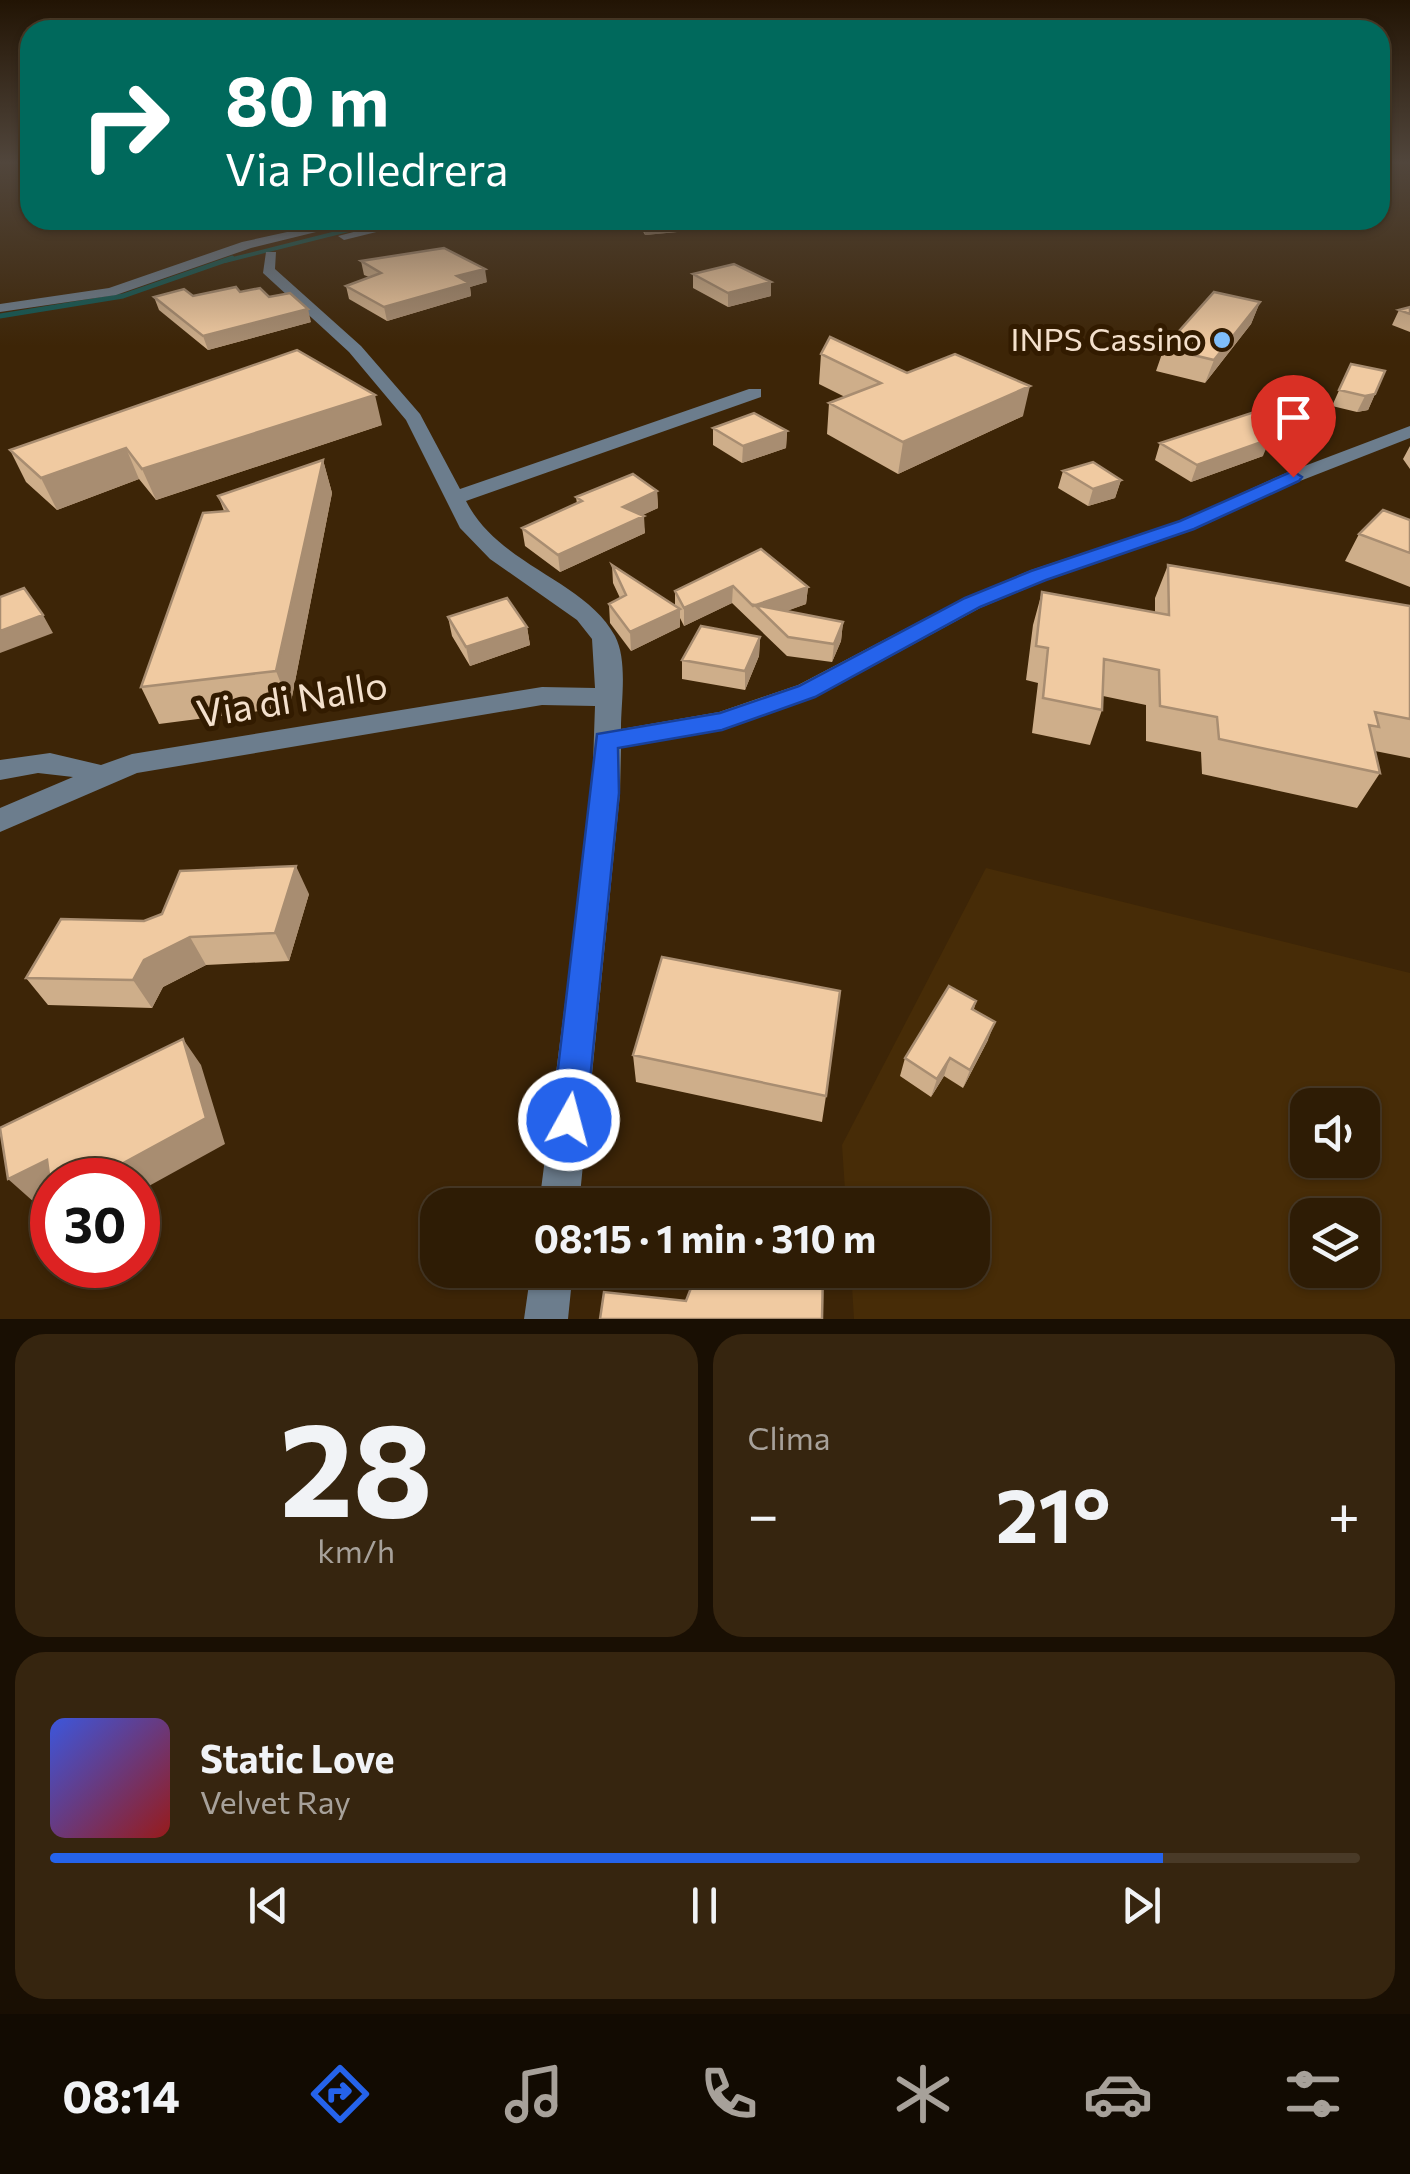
<!DOCTYPE html>
<html lang="it">
<meta charset="utf-8">
<style>
body{margin:0;font-family:Commissioner,sans-serif;background:#36250f;color:#f1f3f6;height:100vh;display:flex;flex-direction:column;font-size:38px;white-space:nowrap}
*{box-sizing:border-box;margin:0}
p{font-size:32px;color:#a7a19a}
.icon{flex:none;width:55px;height:55px;fill:none;stroke:currentColor;stroke-width:2;stroke-linecap:round;stroke-linejoin:round}
.map{position:relative;height:1319px;overflow:hidden}
.details{display:flex;flex-direction:column;gap:15px;padding:15px;background:#190f03;flex:1}
.details>*{flex:none}
.banner{position:absolute;left:20px;top:20px;width:1370px;height:210px;border-radius:30px;box-shadow:0 2px 8px #0004,0 0 0 2px #493a27;background:#00695c;color:#fff;overflow:hidden}
.fabs{position:absolute;left:1290px;top:1088px;display:grid;gap:20px}
.fabs a{display:grid;place-items:center;width:90px;height:90px;border-radius:20px;background:#2e1c05;box-shadow:0 2px 8px #0004,0 0 0 2px #493a27;font-size:50px}
.speed{position:absolute;left:30px;top:1158px;display:flex;gap:20px;font-size:50px;font-weight:700;text-align:center}
.speed>*{display:grid;place-content:center;width:130px;height:130px;border-radius:50%;background:#2e1c05;box-shadow:0 2px 8px #0004,0 0 0 2px #493a27;line-height:1}
.speed .limit{border:15px solid #d22;background:#fff;color:#111}
.pin{position:absolute;display:grid;place-items:center;width:85px;height:85px;color:#fff;margin:-102px -42px;border-radius:50% 50% 50% 0;rotate:-45deg;box-shadow:0 0 10px #0007}
.pin .icon{rotate:45deg}
.me{position:absolute;width:110px;margin:-55px;rotate:7deg;stroke-linejoin:round;filter:drop-shadow(0 0 8px #0008)}
.turn{display:flex;align-items:center;gap:35px;height:210px;padding:0 40px;font-size:45px}
.turn .icon{width:130px;height:130px;stroke-width:2.5}
.turn b{display:block;font-size:70px;line-height:85px}
.big{font-size:75px;font-weight:700;line-height:1.1}
.details .tile{flex:1;display:flex;flex-direction:column;justify-content:center;gap:15px;min-width:0;padding:0 35px;border-radius:30px;background:#36250f}
.details .dial{align-items:center;gap:0}
.dial b{font-size:130px;line-height:1}
.song{display:flex;align-items:center;gap:30px}
.cover{width:120px;height:120px;border-radius:15px;background:linear-gradient(135deg,hsl(230 70% 55%),hsl(0 70% 35%))}
.played{height:10px;border-radius:5px;background:linear-gradient(90deg,#2563eb 85%,#493a27 85%)}
.keys{display:flex;justify-content:space-around;direction:ltr}
.heat{display:flex;justify-content:space-between;align-items:center;font-size:55px;direction:ltr}
.details .tiles{flex:1;display:grid;gap:15px;grid-template-columns:1fr 1fr}
.tile:last-child{grid-column:span 2}
.trip{position:absolute;left:420px;top:1188px;width:570px;height:100px;border-radius:30px;background:#2e1c05;box-shadow:0 2px 8px #0004,0 0 0 2px #493a27;font-weight:700;line-height:100px;text-align:center}
.tab-bar{display:flex;height:160px;justify-content:space-around;align-items:center;background:#120b02;color:#a7a19a}
.tab-bar .icon{width:70px;height:70px}
.tab-bar .current{color:#2563eb}
.tab-bar b{font-size:45px;color:#f1f3f6}
.map>svg:first-child{display:block}
.built{fill:#472c07;fill-rule:evenodd}
.lines{fill:none;stroke-linecap:round;stroke-linejoin:round}
.stream-far1{stroke:#115854;stroke-width:4}
.stream{stroke:#115854;stroke-width:5}
.minor{fill:#6c7d8d;fill-rule:evenodd}
.wall{fill:#ceae8a}
.shaded-wall{fill:#a88d71}
.building{fill:#f0caa1;stroke:#a88d71;stroke-width:2.5}
.route{fill:#2563eb;stroke:#184099;stroke-width:2.5}
.poi-dot{fill:#7fbdf9;stroke:#321b00;stroke-width:4}
.labels{text-anchor:middle;stroke-width:10;stroke-linejoin:round;paint-order:stroke}
.far-poi-label{font-size:32px;fill:#f4e0cc;stroke:#321b00;text-anchor:end}
.street-label{font-size:38px;fill:#f4e0cc;stroke:#321b00}
</style>
<div class="map">
<svg width="1410" height="1319" viewBox="0 0 1410 1319">
<rect width="100%" height="100%" fill="#3d2507"/>
<!-- built -->
<path class="built" d="M986 868 1410 973V1319H854L851 1270H972V1205H846L842 1145ZM1308 1105H1362V1160H1308ZM1308 1215H1362V1270H1308Z"/>
<g class="lines">
<!-- stream-far1 -->
<path class="stream-far1" d="M225 261 388 220"/>
<!-- stream -->
<path class="stream" d="M0 316 123 296 232 258"/>
<!-- minor -->
<path class="minor" d="M342 220H365L251 248 116 295 0 312V304L109 288 242 242Z
M401 220H425L344 240 338 236Z
M266 252H276L275 269 361 346 420 414 460 489 749 389H761V397L466 501C499 566 585 580 615 636 628 661 621 701 621 729L719 712 798 685 964 598 1031 570 1180 521 1286 473 1410 426V438L1300 481 1194 529 1047 580 980 608 816 697 722 730 621 748 620 793 579 1205H539L592 793 595 706 542 705 137 773 0 832V808L73 777 38 773 0 780V760L50 753 101 765 132 754 542 687 595 688 592 639 577 620 490 559 460 528 406 420 349 352 263 273Z
M531 1270H573L568 1319H524Z"/>
</g>
<!-- wall -->
<path class="wall" d="M636 220H677V232L645 235Z
M361 261 487 282 470 287 471 296 387 321 349 299 346 286 369 277 364 275Z
M693 274 771 282V296L728 307 693 288Z
M240 292 269 297 311 322 208 350 159 310 154 297 193 296Z
M1260 302 1251 324 1205 383 1156 371 1164 348Z
M1410 307V332L1392 325 1399 310Z
M821 354 907 373 1023 416 898 474 827 434 829 403 845 397 819 384Z
M1351 364 1375 394 1368 410 1357 412 1332 406Z
M382 425 156 500 139 479 57 510 26 482 10 450Z
M713 428 787 431 786 448 742 463 713 445Z
M1160 443 1263 456 1191 482 1155 460Z
M1410 446V469L1403 459Z
M323 460 332 493 290 707 159 724 141 687 224 511 218 496Z
M1063 471 1121 480 1115 498 1088 506 1058 488Z
M657 491 658 508 642 515 645 533 560 572 525 546 522 528 577 504 576 497Z
M1410 520V587L1345 561 1359 534Z
M761 549 808 587 806 604 786 611 843 622 841 641 832 662 787 656 732 603 684 626 680 618V627L631 651 610 623 609 604 620 598 613 583 612 565 675 606V591Z
M1168 565 1410 606V758L1375 751 1380 773 1357 808 1202 774 1201 752 1146 741V705L1103 696 1102 710 1090 745 1032 733 1038 683 1026 680 1033 625 1042 592 1155 613V598Z
M448 617 527 627 530 645 470 666 452 636Z
M760 637 759 656 745 690 682 679V660Z
M309 894 289 961 206 965 163 987 152 1008 48 1005 26 978 144 921Z
M976 1001 974 1009 988 1040 963 1088 944 1076 931 1097 900 1076 905 1058Z
M633 1055 826 1096 822 1122 636 1082Z"/>
<!-- shaded-wall -->
<path class="shaded-wall" d="M677 220V232L645 235 644 222Z
M485 269 487 282 470 287 471 296 387 321 384 307 457 276Z
M771 282V296L728 307V293Z
M1260 302 1251 324 1205 383 1214 360Z
M308 309 311 322 208 350 203 336Z
M1030 386 1023 416 898 474 903 442Z
M1375 394 1368 410 1357 412 1365 396Z
M375 395 382 425 156 500 142 469Z
M787 431 786 448 742 463 743 446Z
M1270 439 1263 456 1191 482 1197 465Z
M126 448 139 479 57 510 41 478Z
M323 460 332 493 290 707 276 671Z
M1121 480 1115 498 1088 506 1093 489Z
M657 491 658 508 624 524 623 507Z
M644 516 645 533 560 572 558 555Z
M733 586 732 603 684 626V608Z
M808 587 806 604 768 618 755 605Z
M680 609V627L631 651 630 632Z
M43 615 53 633 0 653V631Z
M843 622 841 641 832 662 834 644Z
M527 627 530 645 470 666 466 647Z
M760 637 759 656 745 690V671Z
M296 866 309 894 289 961 275 933Z
M190 937 206 965 163 987 152 1008 133 980 144 960Z
M995 1022 988 1040 963 1088 970 1070Z
M183 1039 201 1065 225 1144 138 1192V1180H92Z
M950 1058 944 1076 931 1097 937 1079Z
M47 1160 52 1195 35 1203 8 1179Z"/>
<!-- building -->
<path class="building" d="M444 248 485 269 457 276 469 283 384 307 346 286 381 273 361 261Z
M734 264 771 282 728 293 693 274Z
M236 287 240 292 260 288 269 297 290 293 308 309 203 336 154 297 184 289 193 296Z
M1214 292 1260 302 1214 360 1164 348Z
M1410 307V314L1399 310Z
M830 337 907 373 955 354 1030 386 903 442 829 403 881 383 821 354Z
M297 350 375 395 142 469 126 448 41 478 10 450Z
M1351 364 1385 371 1375 394 1365 396 1339 390Z
M1285 402 1270 439 1197 465 1160 443Z
M754 413 787 431 743 446 713 428Z
M323 460 276 671 141 687 203 513 228 511 218 496Z
M1093 462 1121 480 1093 489 1063 471Z
M633 474 657 491 623 507 644 516 558 555 522 528 582 501 576 497Z
M1383 510 1410 520V553L1359 534Z
M761 549 808 587 753 606 733 586 684 608 675 591Z
M612 565 680 609 630 632 609 604 626 595Z
M1168 565 1410 606V719L1375 712 1379 727 1369 725 1380 773 1219 739 1217 717 1160 706 1159 670 1104 659 1102 710 1043 698 1048 648 1036 646 1042 592 1169 615Z
M24 588 43 615 0 631V597Z
M507 598 527 627 466 647 448 617Z
M755 605 843 622 834 644 788 637Z
M701 626 760 637 745 671 682 660Z
M296 866 275 933 190 937 144 960 133 980 26 978 61 919 144 921 162 914 180 871Z
M662 957 840 991 826 1096 633 1055Z
M949 986 976 1001 972 1009 995 1022 970 1070 950 1058 937 1079 905 1058Z
M183 1039 206 1118 92 1180H52V1198L47 1160 8 1179 0 1128Z
M754 1200 804 1205H753Z
M698 1270H823L822 1319H600L604 1292 686 1301Z"/>
<!-- sky -->
<linearGradient id="sky" x2="0" y2="1"><stop stop-color="#221404"/><stop offset="0.47" stop-color="#51463c"/><stop offset="1" stop-color="#51463c" stop-opacity="0"/></linearGradient>
<rect width="1410" height="346" fill="url(#sky)"/>
<!-- route -->
<path class="route" d="M1293 471 1302 477 1299 481 1194 529 1046 580 980 607 815 697 722 730 618 748 619 793 586 1120 581 1132 569 1137 557 1132 552 1120 597 734 720 713 799 686 965 598 1031 571 1180 521Z"/>
<!-- markers -->
<circle class="poi-dot" cx="1222" cy="340" r="10"/>
<g class="labels">
<!-- far-poi labels -->
<g class="far-poi-label">
<text x="1202" y="351">INPS Cassino</text>
</g>
<!-- street labels -->
<g class="street-label">
<text transform="translate(292 700) rotate(-9)" y="13">Via di Nallo</text>
</g>
</g>
</svg>
<div class="fabs">
<a><svg class="icon" aria-label="sound" viewBox="0 0 24 24"><path d="M4 9h4l5-4v14l-5-4H4zM17 9q2 3 0 6"/></svg></a>
<a><svg class="icon" aria-label="layers" viewBox="0 0 24 24"><path d="M12 4l9 5-9 5-9-5zM3 14l9 5 9-5"/></svg></a>
</div>
<div class="speed"><div class="limit">30</div></div>
<div class="pin" style="left:1293px;top:477px;background:#d93025"><svg class="icon" aria-label="arrive" viewBox="0 0 24 24"><path d="M6 21V4h12l-3 4 3 4H6"/></svg></div>
<svg class="me" style="left:569px;top:1120px" viewBox="-20 -20 40 40"><circle r="17" fill="#2563eb" stroke="#fff" stroke-width="3"/><path d="M0-11L8 9 0 5-8 9z" fill="#fff"/></svg>
<div class="trip">08:15 · 1 min · 310 m</div>
<div class="banner">
<div class="turn"><svg class="icon" aria-label="right" viewBox="0 0 24 24"><path d="M7 20v-9h11M14 6l5 5-5 5"/></svg><div><b>80 m</b>Via Polledrera</div></div>
</div>
</div>
<section class="details">
<div class="tiles">
<div class="tile dial"><b>28</b><p>km/h</p></div>
<div class="tile"><p>Clima</p>
<div class="heat"><a>−</a><b class="big">21°</b><a>+</a></div>
</div>
<div class="tile">
<div class="song"><i class="cover"></i><div><b>Static Love</b><p>Velvet Ray</p></div></div>
<div class="played"></div>
<div class="keys"><svg class="icon" aria-label="previous" viewBox="0 0 24 24"><path d="M18 5L8 12l10 7zM5 5v14"/></svg><svg class="icon" aria-label="pause" viewBox="0 0 24 24"><path d="M8 5v14M16 5v14"/></svg><svg class="icon" aria-label="next" viewBox="0 0 24 24"><path d="M6 5l10 7-10 7zM19 5v14"/></svg></div>
</div>
</div>
</section>
<nav class="tab-bar">
<b>08:14</b>
<svg class="icon current" aria-label="directions" viewBox="0 0 24 24"><path d="M12 3l9 9-9 9-9-9zM9 14v-3h6M13 9l2 2-2 2"/></svg>
<svg class="icon" aria-label="music" viewBox="0 0 24 24"><path d="M9 18V5l10-2v13"/><circle cx="6" cy="18" r="3"/><circle cx="16" cy="16" r="3"/></svg>
<svg class="icon" aria-label="phone" viewBox="0 0 24 24"><path d="M5 4h4l2 5-3 2q2 4 5 5l2-3 5 2v4C11 20 4 13 5 4z"/></svg>
<svg class="icon" aria-label="climate" viewBox="0 0 24 24"><path d="M12 3v18M4 7l16 10M4 17L20 7"/></svg>
<svg class="icon" aria-label="car" viewBox="0 0 24 24"><path d="M5 17H2v-5l4-1 3-4h7l3 4 3 1v5h-3M9 17h6M6 11h13"/><circle cx="7" cy="17" r="2"/><circle cx="17" cy="17" r="2"/></svg>
<svg class="icon" aria-label="filters" viewBox="0 0 24 24"><path d="M4 7h16M4 17h16"/><circle cx="9" cy="7" r="2"/><circle cx="15" cy="17" r="2"/></svg>
</nav>
